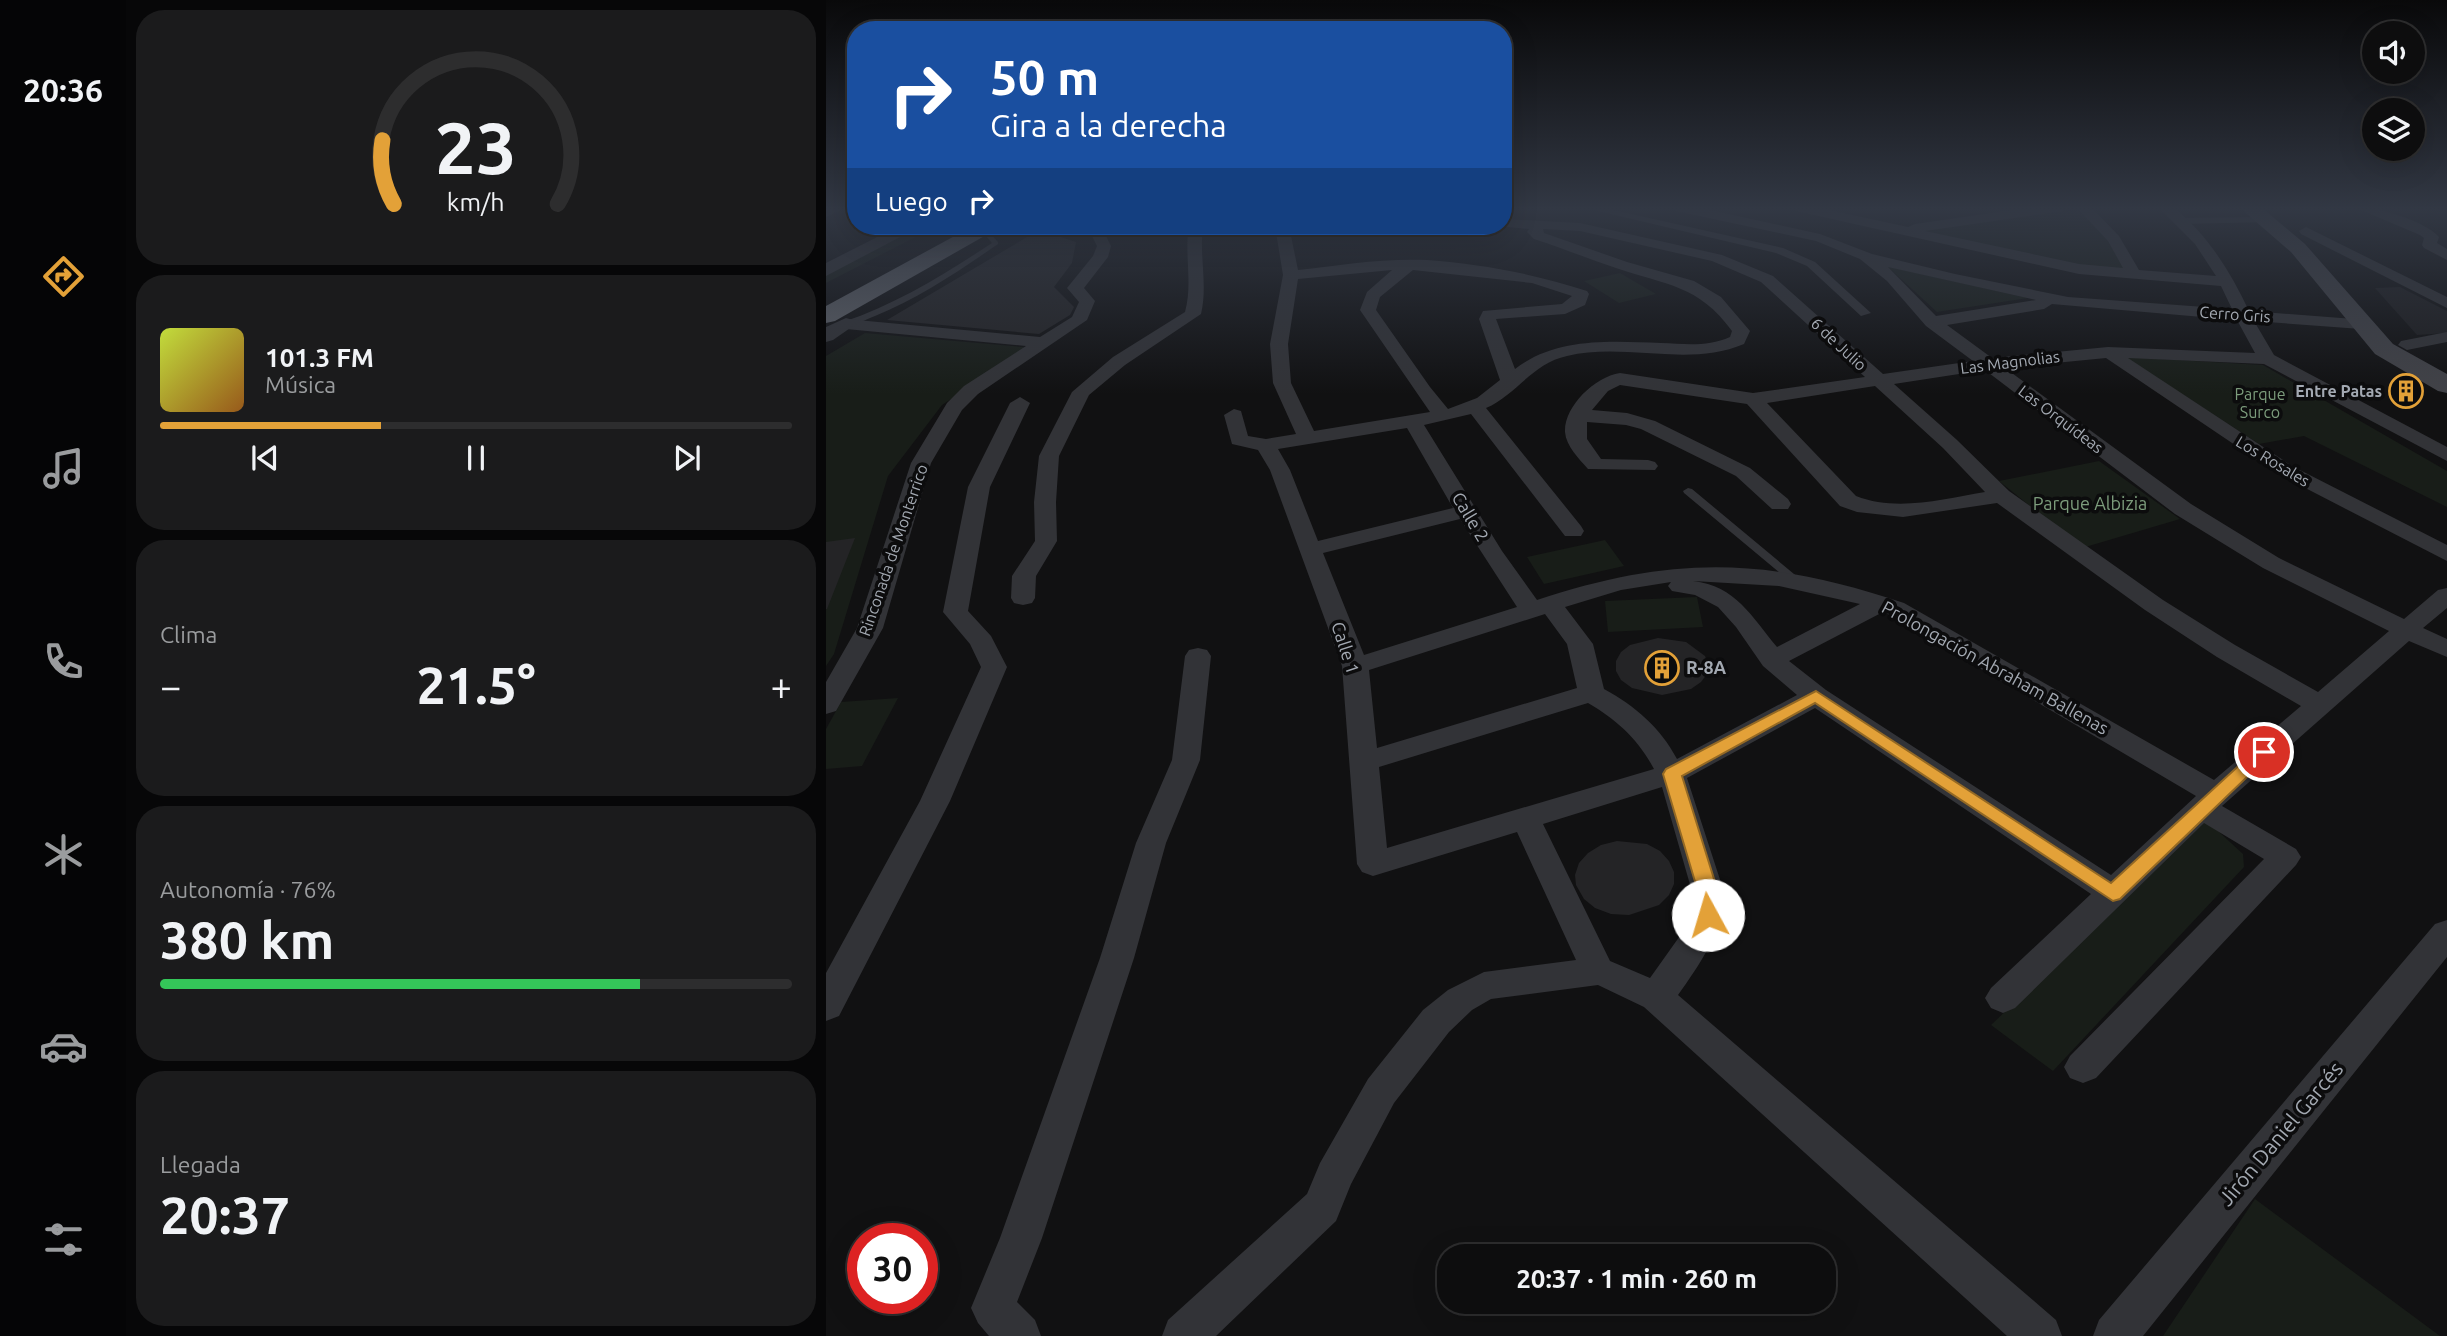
<!DOCTYPE html>
<html lang="es">
<meta charset="utf-8">
<style>
body{margin:0;font-family:Ubuntu,sans-serif;background:#1b1b1c;color:#f1f3f6;height:100vh;display:flex;flex-direction:column;font-size:26px;white-space:nowrap}
*{box-sizing:border-box;margin:0}
p{font-size:23px;color:#9a9c9e}
.icon{flex:none;width:38px;height:38px;fill:none;stroke:currentColor;stroke-width:2;stroke-linecap:round;stroke-linejoin:round}
.map{position:relative;flex:1;overflow:hidden}
.sheet{display:flex;flex-direction:column;gap:10px;padding:10px;background:#070708;width:700px}
.sheet>*{flex:none}
.hud{position:absolute;left:21px;top:21px;width:665px;height:214px;border-radius:28px;box-shadow:0 7px 28px #0002,0 0 0 2px #2d2d2e;background:#1a4fa0;color:#fff;overflow:hidden}
.buttons{position:absolute;left:1536px;top:21px;display:grid;gap:14px}
.buttons a{display:grid;place-items:center;width:63px;height:63px;border-radius:50%;background:#0d0d0e;box-shadow:0 7px 28px #0002,0 0 0 2px #2d2d2e;font-size:35px}
.speed{position:absolute;left:21px;top:1223px;display:flex;gap:14px;font-size:35px;font-weight:700;text-align:center}
.speed>*{display:grid;place-content:center;width:91px;height:91px;border-radius:50%;background:#0d0d0e;box-shadow:0 7px 28px #0002,0 0 0 2px #2d2d2e;line-height:1}
.speed .limit{border:10px solid #d22;background:#fff;color:#111}
.pin{position:absolute;display:grid;place-items:center;width:60px;height:60px;color:#fff;margin:-30px;border:4px solid #fff;border-radius:50%;box-shadow:0 2px 7px #0007}
.me{position:absolute;width:77px;margin:-38px;rotate:354deg;stroke-linejoin:round;filter:drop-shadow(0 0 5px #0008)}
.turn{display:flex;align-items:center;gap:24px;height:147px;padding:0 28px;font-size:32px}
.turn .icon{width:91px;height:91px;stroke-width:2.5}
.turn b{display:block;font-size:49px;line-height:60px}
.then{display:flex;align-items:center;height:66px;padding:0 28px;background:#0003;gap:14px;font-size:26px}
.big{font-size:52px;font-weight:700;line-height:1.1}
.sheet .card{flex:1;display:flex;flex-direction:column;justify-content:center;gap:10px;min-width:0;padding:0 24px;border-radius:28px;background:#1b1b1c}
.sheet .dial{align-items:center;gap:0}
.dial svg{height:182px;overflow:visible;fill:none;stroke:#2d2d2e;stroke-width:7;stroke-linecap:round;text-anchor:middle}
.dial text{fill:#f1f3f6;stroke:none}
.song{display:flex;align-items:center;gap:21px}
.cover{width:84px;height:84px;border-radius:10px;background:linear-gradient(135deg,hsl(70 70% 55%),hsl(30 70% 35%))}
.played{height:7px;border-radius:4px;background:linear-gradient(90deg,#e3a138 35%,#2d2d2e 35%)}
.keys{display:flex;justify-content:space-around;direction:ltr}
.heat{display:flex;justify-content:space-between;align-items:center;font-size:38px;direction:ltr}
.charge{height:10px;border-radius:5px;background:linear-gradient(90deg,#34c759 76%,#2d2d2e 0)}
.trip{position:absolute;left:611px;top:1244px;width:399px;height:70px;border-radius:28px;background:#0d0d0e;box-shadow:0 7px 28px #0002,0 0 0 2px #2d2d2e;font-weight:700;line-height:70px;text-align:center}
main{display:flex;flex:1;min-height:0}
.menu{display:flex;flex-direction:column;width:126px;justify-content:space-around;align-items:center;background:#050506;color:#9a9c9e}
.menu .icon{width:49px;height:49px}
.menu .active{color:#e3a138}
.menu b{font-size:32px;color:#f1f3f6}
.map>svg:first-child{display:block}
.built{fill:#1d1d1f}
.green{fill:#181d18}
.building{fill:#242426}
.lines{fill:none;stroke-linecap:round;stroke-linejoin:round}
.service{fill:#323337;fill-rule:evenodd}
.pedestrian{fill:#323337;fill-rule:evenodd}
.minor{fill:#323337;fill-rule:evenodd}
.tertiary{fill:#323337;fill-rule:evenodd}
.secondary{fill:#414247;fill-rule:evenodd}
.motorway{fill:#5f6268;fill-rule:evenodd}
.route{fill:#e3a138;stroke:#946924;stroke-width:2}
.labels{text-anchor:middle;stroke-width:7;stroke-linejoin:round;paint-order:stroke}
.far-street-label{font-size:16px;fill:#a3a9b2;stroke:#0c0c0d}
.far-poi-label{font-size:16px;font-weight:bold;fill:#a3a9b2;stroke:#0c0c0d;text-anchor:end}
.far-park-label{font-size:16px;fill:#7c9c7c;stroke:#0c0c0d}
.park-label{font-size:18px;fill:#7c9c7c;stroke:#0c0c0d}
.street-label{font-size:18px;fill:#a3a9b2;stroke:#0c0c0d}
.poi-label{font-size:18px;font-weight:bold;fill:#a3a9b2;stroke:#0c0c0d;text-anchor:start}
.near-street-label{font-size:21px;fill:#a3a9b2;stroke:#0c0c0d}
</style>
<main>
<nav class="menu">
<b>20:36</b>
<svg class="icon active" aria-label="directions" viewBox="0 0 24 24"><path d="M12 3l9 9-9 9-9-9zM9 14v-3h6M13 9l2 2-2 2"/></svg>
<svg class="icon" aria-label="music" viewBox="0 0 24 24"><path d="M9 18V5l10-2v13"/><circle cx="6" cy="18" r="3"/><circle cx="16" cy="16" r="3"/></svg>
<svg class="icon" aria-label="phone" viewBox="0 0 24 24"><path d="M5 4h4l2 5-3 2q2 4 5 5l2-3 5 2v4C11 20 4 13 5 4z"/></svg>
<svg class="icon" aria-label="climate" viewBox="0 0 24 24"><path d="M12 3v18M4 7l16 10M4 17L20 7"/></svg>
<svg class="icon" aria-label="car" viewBox="0 0 24 24"><path d="M5 17H2v-5l4-1 3-4h7l3 4 3 1v5h-3M9 17h6M6 11h13"/><circle cx="7" cy="17" r="2"/><circle cx="17" cy="17" r="2"/></svg>
<svg class="icon" aria-label="filters" viewBox="0 0 24 24"><path d="M4 7h16M4 17h16"/><circle cx="9" cy="7" r="2"/><circle cx="15" cy="17" r="2"/></svg>
</nav>
<section class="sheet">
<div class="card dial"><svg viewBox="0 0 100 80">
<path d="M14 69A42 42 0 1 1 86 69"/>
<path d="M14 69A42 42 0 0 1 9 41" stroke="#e3a138"/>
<text x="50" y="56" font-size="32" font-weight="700">23</text>
<text x="50" y="72" font-size="11">km/h</text>
</svg></div>
<div class="card">
<div class="song"><i class="cover"></i><div><b>101.3 FM</b><p>Música</p></div></div>
<div class="played"></div>
<div class="keys"><svg class="icon" aria-label="previous" viewBox="0 0 24 24"><path d="M18 5L8 12l10 7zM5 5v14"/></svg><svg class="icon" aria-label="pause" viewBox="0 0 24 24"><path d="M8 5v14M16 5v14"/></svg><svg class="icon" aria-label="next" viewBox="0 0 24 24"><path d="M6 5l10 7-10 7zM19 5v14"/></svg></div>
</div>
<div class="card"><p>Clima</p>
<div class="heat"><a>−</a><b class="big">21.5°</b><a>+</a></div>
</div>
<div class="card"><p>Autonomía · 76%</p><b class="big">380 km</b><div class="charge"></div></div>
<div class="card"><p>Llegada</p><b class="big">20:37</b></div>
</section>
<div class="map">
<svg width="1621" height="1336" viewBox="0 0 1621 1336">
<rect width="100%" height="100%" fill="#111112"/>
<!-- built -->
<path class="built" d="M1574 287 1621 311V333L1591 335 1549 288Z"/>
<!-- green -->
<path class="green" d="M1252 208 1274 227 1300 271 1251 267 1080 231Z
M94 226H111L0 283V275Z
M1062 267H1065L1202 298 1111 312Z
M794 273 830 294 793 303 758 281Z
M39 333 197 347 200 350 116 405 62 476 8 654 0 666V356Z
M1299 357 1437 365 1621 471V507L1478 436 1433 444Z
M1273 461 1354 519 1256 548 1173 481Z
M779 540 798 566 718 584 701 557Z
M871 597 877 627 782 632 779 601Z
M72 698 36 766 0 769V729L15 702Z
M1380 820 1417 854 1418 867 1227 1071 1165 1025Z
M1429 1199 1614 1336H1337Z"/>
<!-- building -->
<path class="building" d="M213 230 250 242 246 263 228 287 248 307 244 315 213 334 61 320Z
M29 538 1 609H0V542Z
M832 638 860 642 879 656 882 665 881 674 875 682 865 689 836 695 806 688 795 680 790 671V661L795 652 804 645Z
M791 841 821 844 834 851 843 861 848 872V884L843 895 833 905 803 915 785 914 769 908 758 899 750 885 749 875 753 863 762 853 775 845Z"/>
<g class="lines">
<!-- service -->
<path class="service" d="M155 228H159L172 242V244C133 271 93 298 49 316 39 320 27 326 17 326V322C71 304 119 274 166 243L155 230Z
M862 488 866 489 974 579 976 581 974 583H966L858 493 857 491Z"/>
<!-- pedestrian -->
<path class="pedestrian" d="M755 207H774L957 248 989 262 1045 313 1035 316 981 266 950 253Z
M1440 217 1445 220 1444 222 1353 224 1348 221 1353 218Z"/>
<!-- minor -->
<path class="minor" d="M21 207 0 217V208Z
M843 207H870L994 234 1046 254 1129 274 1242 297 1406 309 1395 286 1253 274 970 211 963 207H989L1082 227 1089 224 1207 207H1244L1237 211 1099 231 1253 264 1297 268 1282 241 1250 207H1265L1293 236 1313 270 1390 276 1369 244 1332 207H1347C1382 235 1404 271 1423 311L1541 320 1543 324 1541 328 1535 329 1428 321 1448 355 1621 447V461L1438 364 1302 358 1466 466 1621 545V561L1452 474 1280 358 1179 368 1365 504 1453 558 1578 619 1612 590 1621 588V608L1597 628 1621 639V657L1583 641 1396 806 1470 849 1475 857 1470 865 1270 1078 1257 1083 1244 1078 1238 1067 1244 1056 1438 859 1378 823 1189 1008 1177 1013 1165 1008 1159 998 1165 988 1265 894 989 708 861 778 899 895C895 934 874 964 852 995L1230 1320 1236 1336H1181L818 1007 772 985 665 999 646 1010 623 1032 568 1103 525 1184 510 1221 390 1336H336L342 1320 481 1194 494 1163 542 1079 597 1010 622 990 658 972 750 960 691 832 547 876 536 872 531 864 516 666 444 470 432 450 406 444 398 415 408 409 415 411 422 436 440 439 470 434 447 383 444 344 457 275 449 226H463L472 270C514 265 558 258 601 260 656 264 709 274 761 291L763 294 759 305 739 314 670 319 689 369C730 337 784 341 835 343 859 344 882 347 904 337L906 331C873 285 840 285 790 268 763 259 736 248 708 239L701 232 703 229 672 226H677V219L754 223 896 255 947 276 1057 374 1147 361 1100 326 1061 281 1034 259 990 241 850 211ZM717 229 754 231 886 261 935 282 1039 377 927 393 794 373C768 377 738 407 739 432 740 446 753 459 762 469L829 470 832 466 829 462 822 460 775 459 761 439V422L800 425 815 429 910 476 946 509H962L965 504 962 499 924 468 829 421 801 413 766 410 782 391 794 385 921 404 1014 506 1031 512 1077 517 1171 503 1319 610 1391 657 1475 706 1388 780 1078 603C941 557 848 555 711 600L676 551 598 425 645 414 739 536H755L758 531 755 526 660 408C690 395 707 363 741 356 799 342 862 368 918 344L924 331 895 297 868 281 801 262 718 233ZM1062 267 1210 300 1110 316ZM566 270 541 292 534 310 604 412 488 431 465 383 462 344 472 279ZM587 270 706 283 746 296 736 304 657 311 653 319 674 380 651 398 622 409 604 387 550 310 554 297ZM1226 304 1411 320 1429 353 1282 347 1166 358 1121 325 1218 309ZM1159 370 1349 514 1437 568 1563 631 1492 692 1409 645 1337 600 1183 491 1131 440 1068 384ZM1049 386 1117 448 1159 492C1117 499 1071 512 1030 496L941 403ZM581 428 627 508 492 541 464 470 452 449ZM634 519 691 607 538 655 497 553ZM867 581 953 586 1034 604 951 647C925 616 910 586 867 581ZM845 582 842 586 846 591 869 595 892 607 910 627 937 666 971 695 851 759C834 727 809 706 778 689L767 644 739 607 795 590ZM1057 612 1060 613 1370 796 1285 875 1000 690 963 661ZM719 614 741 644 751 688 551 748 543 670ZM762 703C791 720 812 739 828 769L561 848 553 767ZM836 787 867 895 856 933 824 978 784 961 717 824Z
M1528 207C1551 207 1598 220 1613 237L1611 243 1621 249V260L1598 248 1596 245 1598 238 1594 235Z
M268 226H282L279 234 285 246 282 257 258 288 269 301 261 320 152 394 136 410 105 463 57 628 10 711 0 714V682L31 628 85 463 121 403 138 386 200 346 20 329 12 324 20 319 214 337 246 317 253 302 241 288 267 256 271 246 265 234Z
M363 226H377C373 256 382 285 375 314L299 365 263 395 233 456 230 502 231 541 210 576 209 598 206 603 197 605 188 603 185 598 186 576 209 541 208 502 213 456 246 392 287 357 359 312C367 283 358 255 363 226Z
M573 226H594L587 230 575 229Z
M1480 227 1621 297V308L1475 234 1473 231Z
M1621 332V342L1581 350 1572 345 1575 341Z
M194 397 204 403 164 487 142 611 165 636 181 667 124 801 13 1016 0 1021V973L94 801 155 667 144 644 117 612 142 487 184 403Z
M372 648 381 650 385 656 374 760 340 843 308 958 216 1238 191 1302 209 1320 215 1336H163L152 1323 145 1308 174 1238 274 958 310 843 346 760 359 656 363 650Z
M1621 920V957L1317 1336H1267L1273 1320 1609 924Z"/>
<!-- tertiary -->
<path class="tertiary" d="M73 226H95L0 276V263Z
M20 318 27 320 30 324 7 340 0 342V327Z"/>
<!-- secondary -->
<path class="secondary" d="M1413 207H1435L1479 244 1567 344 1621 374V393L1612 391 1549 354 1465 252Z"/>
<!-- motorway -->
<path class="motorway" d="M147 226H172L169 230 9 321 0 323V306Z"/>
</g>
<!-- sky -->
<linearGradient id="sky" x2="0" y2="1"><stop stop-color="#09090a"/><stop offset="0.53" stop-color="#323844"/><stop offset="1" stop-color="#323844" stop-opacity="0"/></linearGradient>
<rect width="1621" height="394" fill="url(#sky)"/>
<!-- route -->
<path class="route" d="M990 691 1285 883 1432 748H1444L1447 752 1294 899 1287 901 989 703 856 776 893 895 892 915 889 921 882 923 875 921 872 915 873 895 837 774 840 769Z"/>
<!-- icons -->
<defs>
<g id="building-ring" transform="scale(1.75)"><circle r="9.5" fill="#0c0c0d" stroke="#e3a138" stroke-width="1.5"/><path d="M-4-6H4V6H1V3H-1V6H-4ZM-2.5-4.3h1.7v1.8h-1.7ZM.8-4.3h1.7v1.8H.8ZM-2.5-1h1.7V.8h-1.7ZM.8-1h1.7V.8H.8Z" fill="#e3a138"/></g>
</defs>
<g fill-rule="evenodd">
<use href="#building-ring" x="1580" y="391"/>
<use href="#building-ring" x="836" y="668"/>
</g>
<g class="labels">
<!-- far-street labels -->
<g class="far-street-label">
<text transform="translate(1409 314) rotate(4)" y="6">Cerro Gris</text>
<text transform="translate(1013 344) rotate(43)" y="6">6 de Julio</text>
<text transform="translate(1184 362) rotate(-7)" y="6">Las Magnolias</text>
<text transform="translate(1235 419) rotate(37)" y="6">Las Orquídeas</text>
<text transform="translate(1447 461) rotate(31)" y="6">Los Rosales</text>
<text transform="translate(67 550) rotate(-71)" y="6">Rinconada de Monterrico</text>
</g>
<!-- far-poi labels -->
<g class="far-poi-label">
<text x="1556" y="397">Entre Patas</text>
</g>
<!-- far-park labels -->
<g class="far-park-label">
<text x="1434" y="400">Parque<tspan x="1434" dy="18">Surco</tspan></text>
</g>
<!-- park labels -->
<g class="park-label">
<text x="1264" y="510">Parque Albizia</text>
</g>
<!-- street labels -->
<g class="street-label">
<text transform="translate(644 517) rotate(59)" y="6">Calle 2</text>
<text transform="translate(519 648) rotate(72)" y="6">Calle 1</text>
<text transform="translate(1169 668) rotate(29)" y="6">Prolongación Abraham Ballenas</text>
</g>
<!-- poi labels -->
<g class="poi-label">
<text x="860" y="674">R-8A</text>
</g>
<!-- near-street labels -->
<g class="near-street-label">
<text transform="translate(1455 1134) rotate(-50)" y="7">Jirón Daniel Garcés</text>
</g>
</g>
</svg>
<div class="buttons">
<a><svg class="icon" aria-label="sound" viewBox="0 0 24 24"><path d="M4 9h4l5-4v14l-5-4H4zM17 9q2 3 0 6"/></svg></a>
<a><svg class="icon" aria-label="layers" viewBox="0 0 24 24"><path d="M12 4l9 5-9 5-9-5zM3 14l9 5 9-5"/></svg></a>
</div>
<div class="speed"><div class="limit">30</div></div>
<div class="pin" style="left:1438px;top:752px;background:#d93025"><svg class="icon" aria-label="arrive" viewBox="0 0 24 24"><path d="M6 21V4h12l-3 4 3 4H6"/></svg></div>
<svg class="me" style="left:882px;top:915px" viewBox="-20 -20 40 40"><circle r="19" fill="#fff"/><path d="M0-13L10 11 0 6-10 11z" fill="#e3a138"/></svg>
<div class="trip">20:37 · 1 min · 260 m</div>
<div class="hud">
<div class="turn"><svg class="icon" aria-label="right" viewBox="0 0 24 24"><path d="M7 20v-9h11M14 6l5 5-5 5"/></svg><div><b>50 m</b>Gira a la derecha</div></div>
<div class="then">Luego<svg class="icon" aria-label="right" viewBox="0 0 24 24"><path d="M7 20v-9h11M14 6l5 5-5 5"/></svg></div>
</div>
</div>
</main>
